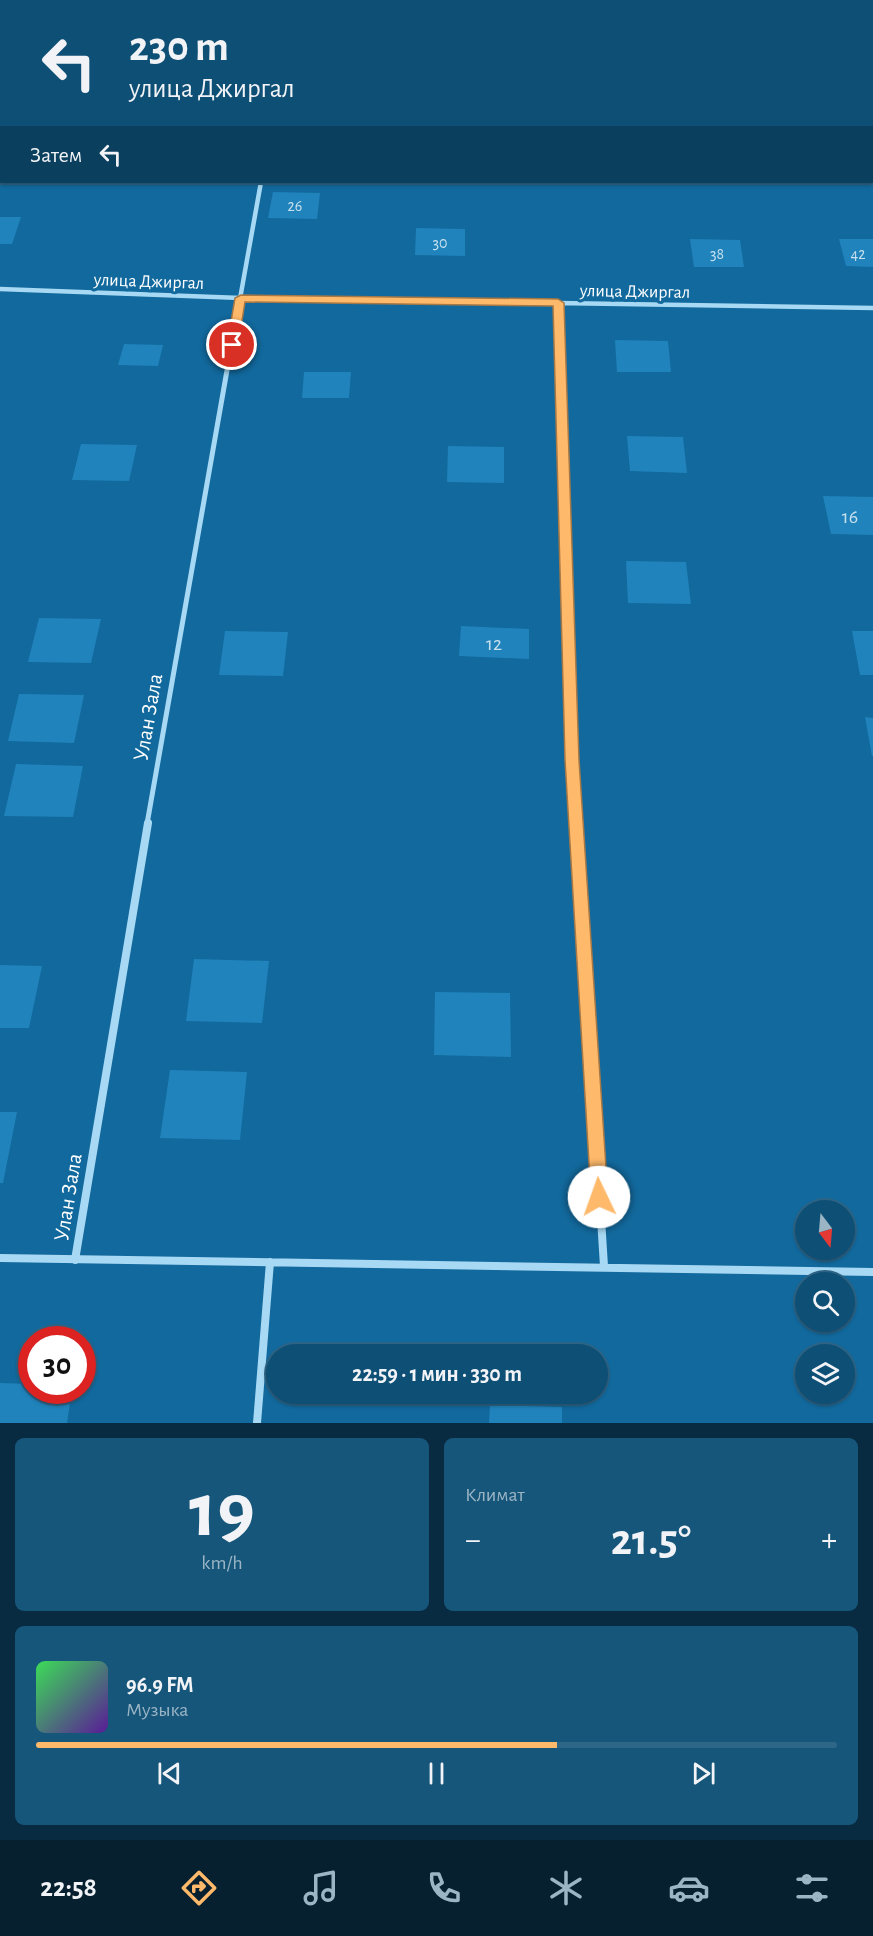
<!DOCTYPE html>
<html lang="ru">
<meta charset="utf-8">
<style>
body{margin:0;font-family:"Alegreya Sans",sans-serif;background:#17567b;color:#f1f3f6;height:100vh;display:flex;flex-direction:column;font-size:22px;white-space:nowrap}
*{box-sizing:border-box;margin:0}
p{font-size:20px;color:#9bb5c5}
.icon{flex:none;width:33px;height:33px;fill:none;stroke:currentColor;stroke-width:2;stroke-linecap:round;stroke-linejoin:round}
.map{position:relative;height:1423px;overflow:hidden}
.details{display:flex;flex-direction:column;gap:15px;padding:15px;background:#082b41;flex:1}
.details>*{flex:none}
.hud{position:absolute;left:0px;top:0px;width:873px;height:183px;box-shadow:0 2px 4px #0004,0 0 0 2px #2e6688;background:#0e4f76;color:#f1f3f6;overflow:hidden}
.needle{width:39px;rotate:164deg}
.buttons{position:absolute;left:795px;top:1200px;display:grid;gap:12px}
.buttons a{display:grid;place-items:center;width:60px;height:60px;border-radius:50%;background:#0e4f76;box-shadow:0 2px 4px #0004,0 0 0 2px #2e6688;font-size:30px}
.speed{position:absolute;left:18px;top:1326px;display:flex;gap:12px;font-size:30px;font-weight:700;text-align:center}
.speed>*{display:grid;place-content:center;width:78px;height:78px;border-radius:50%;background:#0e4f76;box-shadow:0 2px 4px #0004,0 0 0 2px #2e6688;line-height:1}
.speed .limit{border:9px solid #d22;background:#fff;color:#111}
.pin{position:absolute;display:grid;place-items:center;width:51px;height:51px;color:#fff;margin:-26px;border:3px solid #fff;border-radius:50%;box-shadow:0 2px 6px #0007}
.me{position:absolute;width:66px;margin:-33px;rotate:357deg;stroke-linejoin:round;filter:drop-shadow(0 0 4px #0008)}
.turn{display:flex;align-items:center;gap:21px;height:126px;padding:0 30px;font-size:27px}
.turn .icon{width:78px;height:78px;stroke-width:2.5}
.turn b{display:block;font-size:42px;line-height:51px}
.then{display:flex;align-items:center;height:57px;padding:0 30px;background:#0003;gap:12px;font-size:22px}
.big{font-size:45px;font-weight:600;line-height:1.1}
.details .card{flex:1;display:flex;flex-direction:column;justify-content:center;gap:9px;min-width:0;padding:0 21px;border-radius:9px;background:#17567b}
.details .dial{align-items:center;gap:0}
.dial b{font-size:78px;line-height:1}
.song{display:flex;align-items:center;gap:18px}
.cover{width:72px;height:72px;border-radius:9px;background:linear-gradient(135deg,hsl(130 70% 55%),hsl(270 70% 35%))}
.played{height:6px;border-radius:3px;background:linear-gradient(90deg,#ffb96b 65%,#2e6688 65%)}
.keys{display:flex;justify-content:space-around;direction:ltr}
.heat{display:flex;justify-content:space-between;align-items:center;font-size:33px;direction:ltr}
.details .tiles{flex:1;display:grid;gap:15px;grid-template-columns:1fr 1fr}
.card:last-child{grid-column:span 2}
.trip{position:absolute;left:266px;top:1344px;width:342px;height:60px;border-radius:30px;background:#0e4f76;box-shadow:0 2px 4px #0004,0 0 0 2px #2e6688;font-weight:600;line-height:60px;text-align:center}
.dock{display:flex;height:96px;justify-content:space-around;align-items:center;background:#06202f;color:#9bb5c5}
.dock .icon{width:42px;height:42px}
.dock .current{color:#ffb96b}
.dock b{font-size:27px;color:#f1f3f6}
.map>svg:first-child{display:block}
.building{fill:#2083bc}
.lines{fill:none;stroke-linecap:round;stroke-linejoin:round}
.street-far2{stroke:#a8d9f4;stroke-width:4.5}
.street-far1{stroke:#a8d9f4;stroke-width:5}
.street{stroke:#a8d9f4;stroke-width:8}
.route{fill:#ffb96b;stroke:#a67846;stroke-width:1.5}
.labels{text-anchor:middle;stroke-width:6;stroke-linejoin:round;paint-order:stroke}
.far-number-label{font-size:16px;fill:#c7e0ee}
.far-street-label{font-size:18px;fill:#fff;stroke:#12699d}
.number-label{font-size:20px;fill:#c7e0ee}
.street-label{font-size:22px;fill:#fff;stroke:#12699d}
</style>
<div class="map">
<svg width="873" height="1423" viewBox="0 0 873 1423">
<rect width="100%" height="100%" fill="#12699d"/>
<!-- building -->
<path class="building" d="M273 192 320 193 317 219 268 218Z
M0 217H21L12 244H0Z
M416 228 465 229V256L415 255Z
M690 239 740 240 744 267H694Z
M839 239H873V267L846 266Z
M615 340 668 341 671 372H617Z
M124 344 163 345 158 366 118 365Z
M304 372H351L349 398H302Z
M627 436 683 437 687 473 630 471Z
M81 444 137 445 129 481 72 480Z
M448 446 504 447V483L447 482Z
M823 496 873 497V535L831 534Z
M626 561 686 562 691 604 628 603Z
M39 618 101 619 91 663 28 662Z
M461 626 529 629V659L459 656Z
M225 631 288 632 283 676 219 675Z
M852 631H873V675H860Z
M19 694 84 695 74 743 8 741Z
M865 717 873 718V756H872Z
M16 764 83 766 73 817 4 816Z
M194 959 269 961 262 1023 186 1021Z
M0 965 42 966 29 1028H0Z
M435 992 510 993 511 1057 434 1055Z
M170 1070 247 1072 240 1140 160 1138Z
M0 1112H17L3 1183H0Z
M0 1383 32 1384V1390H72L67 1423H0Z
M490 1405 562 1407V1423H489Z"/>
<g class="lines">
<!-- street-far2 -->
<path class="street-far2" d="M0 19 2 15
M0 289 241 298 873 308
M558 303 560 360
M229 360 261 182"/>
<!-- street-far1 -->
<path class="street-far1" d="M560 359 576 824
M147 824 229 359"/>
<!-- street -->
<path class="street" d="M576 823 604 1266
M0 1258 873 1272
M75 1260 148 823
M257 1423 270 1262"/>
</g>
<!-- route -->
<path class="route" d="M241 295 558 299 564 303 579 760 608 1197 605 1203 599 1205 593 1203 591 1197 565 760 553 306 245 302 238 345 232 348 227 345 235 298Z"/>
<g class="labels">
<!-- far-number labels -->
<g class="far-number-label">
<text x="295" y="211">26</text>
<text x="440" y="248">30</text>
<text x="717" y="259">38</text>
<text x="858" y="259">42</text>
</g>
<!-- far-street labels -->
<g class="far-street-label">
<text transform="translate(149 281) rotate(2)" y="6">улица Джиргал</text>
<text transform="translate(635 291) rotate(1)" y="6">улица Джиргал</text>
</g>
<!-- number labels -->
<g class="number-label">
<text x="850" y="523">16</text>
<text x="494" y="650">12</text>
</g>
<!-- street labels -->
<g class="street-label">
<text transform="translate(147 717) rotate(-80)" y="8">Улан Зала</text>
<text transform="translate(67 1197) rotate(-81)" y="8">Улан Зала</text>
</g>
</g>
</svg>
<div class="buttons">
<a><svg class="needle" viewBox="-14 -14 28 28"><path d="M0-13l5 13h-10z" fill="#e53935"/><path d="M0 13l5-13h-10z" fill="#9bb5c5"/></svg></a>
<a><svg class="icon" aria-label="search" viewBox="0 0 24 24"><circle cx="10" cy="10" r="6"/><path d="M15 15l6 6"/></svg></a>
<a><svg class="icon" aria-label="layers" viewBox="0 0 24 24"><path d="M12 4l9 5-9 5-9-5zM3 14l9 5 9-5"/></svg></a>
</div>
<div class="speed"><div class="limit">30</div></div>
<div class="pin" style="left:232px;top:345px;background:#d93025"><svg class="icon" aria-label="arrive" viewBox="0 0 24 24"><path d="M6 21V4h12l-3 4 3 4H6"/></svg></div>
<svg class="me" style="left:599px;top:1197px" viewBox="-20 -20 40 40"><circle r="19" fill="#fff"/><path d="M0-13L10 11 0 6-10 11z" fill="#ffb96b"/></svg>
<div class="trip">22:59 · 1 мин · 330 m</div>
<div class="hud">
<div class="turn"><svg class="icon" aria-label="left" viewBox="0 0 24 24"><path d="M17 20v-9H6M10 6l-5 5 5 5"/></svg><div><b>230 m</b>улица Джиргал</div></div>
<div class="then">Затем<svg class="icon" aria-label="left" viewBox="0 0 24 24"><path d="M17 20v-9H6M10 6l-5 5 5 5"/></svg></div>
</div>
</div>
<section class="details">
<div class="tiles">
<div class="card dial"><b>19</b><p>km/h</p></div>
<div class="card"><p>Климат</p>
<div class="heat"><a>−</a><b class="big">21.5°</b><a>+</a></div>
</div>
<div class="card">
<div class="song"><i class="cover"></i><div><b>96.9 FM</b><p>Музыка</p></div></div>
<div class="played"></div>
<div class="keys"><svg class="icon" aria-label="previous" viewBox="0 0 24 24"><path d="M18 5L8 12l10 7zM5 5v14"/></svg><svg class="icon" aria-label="pause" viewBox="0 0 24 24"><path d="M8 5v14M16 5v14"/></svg><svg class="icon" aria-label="next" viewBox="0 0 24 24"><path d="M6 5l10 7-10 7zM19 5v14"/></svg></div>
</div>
</div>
</section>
<nav class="dock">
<b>22:58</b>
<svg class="icon current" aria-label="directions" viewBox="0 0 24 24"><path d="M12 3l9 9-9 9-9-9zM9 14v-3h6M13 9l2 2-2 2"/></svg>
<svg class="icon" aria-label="music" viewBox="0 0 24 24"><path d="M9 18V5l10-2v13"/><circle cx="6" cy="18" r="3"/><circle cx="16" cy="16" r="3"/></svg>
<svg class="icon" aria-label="phone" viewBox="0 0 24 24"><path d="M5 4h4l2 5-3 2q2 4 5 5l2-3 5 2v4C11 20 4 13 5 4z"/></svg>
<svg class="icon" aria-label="climate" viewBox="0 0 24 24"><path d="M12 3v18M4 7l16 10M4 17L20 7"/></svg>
<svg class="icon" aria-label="car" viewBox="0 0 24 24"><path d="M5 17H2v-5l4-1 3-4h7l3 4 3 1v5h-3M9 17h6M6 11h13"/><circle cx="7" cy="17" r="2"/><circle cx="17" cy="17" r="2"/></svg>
<svg class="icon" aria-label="filters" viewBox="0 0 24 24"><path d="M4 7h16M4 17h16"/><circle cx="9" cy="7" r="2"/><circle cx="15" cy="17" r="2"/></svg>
</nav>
